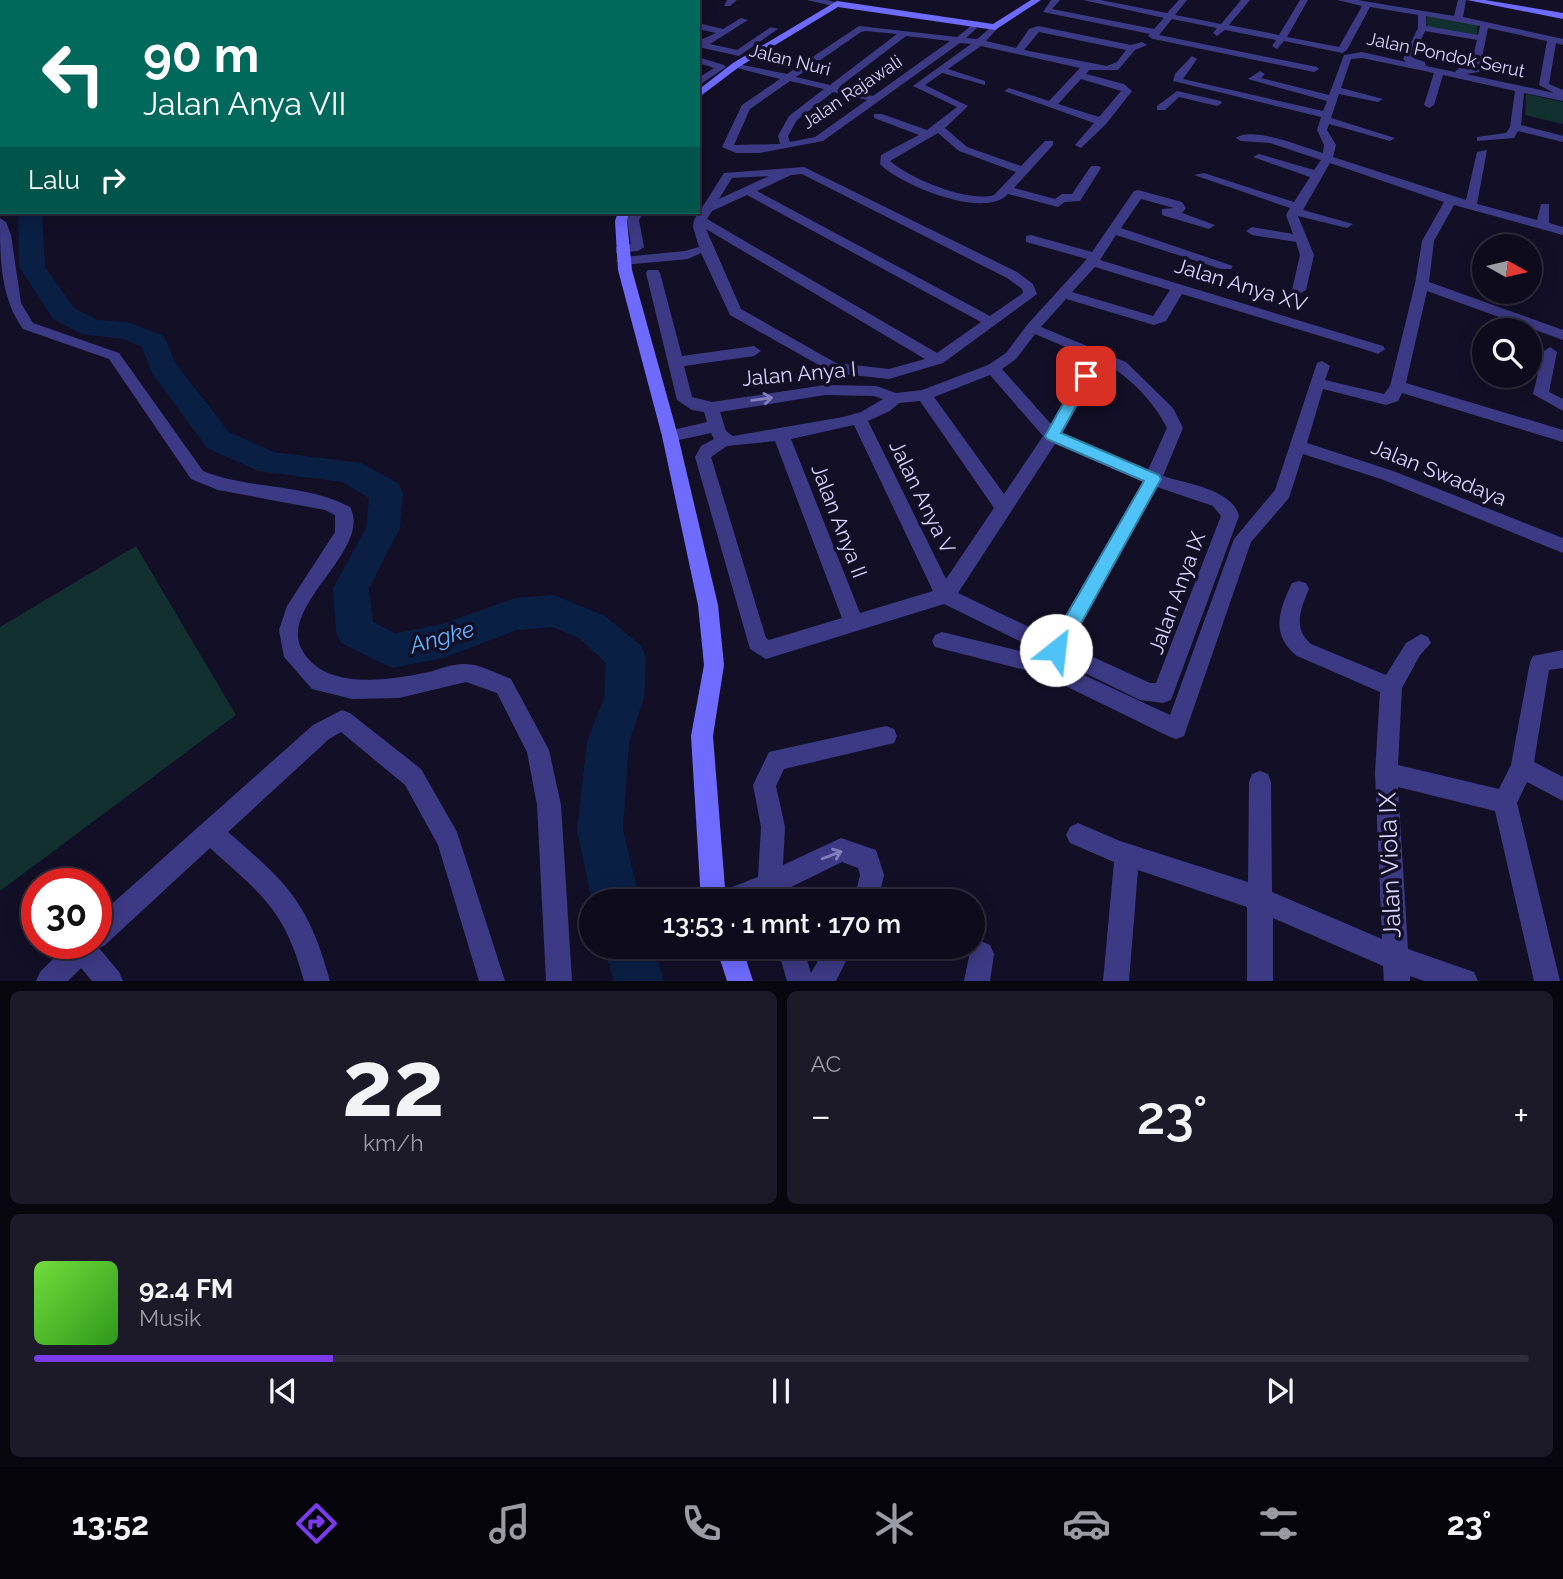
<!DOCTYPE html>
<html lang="id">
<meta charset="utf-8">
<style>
body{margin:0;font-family:Raleway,sans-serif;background:#1c1929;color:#f1f3f6;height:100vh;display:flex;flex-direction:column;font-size:26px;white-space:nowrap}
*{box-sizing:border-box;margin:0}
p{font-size:23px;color:#9b9ba3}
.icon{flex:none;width:38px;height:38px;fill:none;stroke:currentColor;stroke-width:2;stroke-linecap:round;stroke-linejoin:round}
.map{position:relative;height:981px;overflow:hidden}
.details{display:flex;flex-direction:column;gap:10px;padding:10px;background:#08060f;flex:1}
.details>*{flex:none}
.guide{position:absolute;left:0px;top:0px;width:700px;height:214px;box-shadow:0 4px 18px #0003,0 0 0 2px #2e2b3b;background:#00695c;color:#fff;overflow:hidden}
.needle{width:46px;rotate:98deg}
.buttons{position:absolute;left:1472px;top:234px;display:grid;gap:14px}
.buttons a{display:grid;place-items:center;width:70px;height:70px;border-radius:50%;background:#0e0b1c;box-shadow:0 4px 18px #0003,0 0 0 2px #2e2b3b;font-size:35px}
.speed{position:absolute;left:21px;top:868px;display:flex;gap:14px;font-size:35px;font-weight:700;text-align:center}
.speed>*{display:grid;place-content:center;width:91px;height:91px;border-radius:50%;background:#0e0b1c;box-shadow:0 4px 18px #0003,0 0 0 2px #2e2b3b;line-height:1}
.speed .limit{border:10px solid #d22;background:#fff;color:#111}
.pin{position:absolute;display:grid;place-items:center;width:60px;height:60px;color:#fff;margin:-30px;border-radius:14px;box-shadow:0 4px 10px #0006}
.me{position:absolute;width:77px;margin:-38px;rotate:29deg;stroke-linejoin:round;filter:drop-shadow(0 0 5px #0008)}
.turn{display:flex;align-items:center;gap:24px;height:147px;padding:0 28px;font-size:32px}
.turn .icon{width:91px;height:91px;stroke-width:2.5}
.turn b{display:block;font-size:49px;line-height:60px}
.then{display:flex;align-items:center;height:66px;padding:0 28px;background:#0003;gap:14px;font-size:26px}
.big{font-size:52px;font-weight:600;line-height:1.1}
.details .card{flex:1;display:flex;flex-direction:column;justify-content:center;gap:10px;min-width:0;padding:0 24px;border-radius:10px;background:#1c1929}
.details .dial{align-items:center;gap:0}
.dial b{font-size:91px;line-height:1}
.song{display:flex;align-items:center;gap:21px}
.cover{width:84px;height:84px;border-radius:10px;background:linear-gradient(135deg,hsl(100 70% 55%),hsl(110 70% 35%))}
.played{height:7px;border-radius:4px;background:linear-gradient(90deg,#7c3aed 20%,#2e2b3b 20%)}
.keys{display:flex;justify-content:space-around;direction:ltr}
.heat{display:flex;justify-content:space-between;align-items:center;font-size:38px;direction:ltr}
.details .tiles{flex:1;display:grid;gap:10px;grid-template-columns:1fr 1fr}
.card:last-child{grid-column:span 2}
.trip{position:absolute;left:579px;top:889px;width:406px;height:70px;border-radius:35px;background:#0e0b1c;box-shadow:0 4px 18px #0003,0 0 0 2px #2e2b3b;font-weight:600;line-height:70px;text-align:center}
.tabs{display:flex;height:112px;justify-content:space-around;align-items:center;background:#06040b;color:#9b9ba3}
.tabs .icon{width:49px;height:49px}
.tabs .active{color:#7c3aed}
.tabs b{font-size:32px;color:#f1f3f6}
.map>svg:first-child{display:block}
.green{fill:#12302f}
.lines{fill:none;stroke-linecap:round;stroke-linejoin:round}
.river{fill:#0a1f44;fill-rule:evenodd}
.street{fill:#3d3a85;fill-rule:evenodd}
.secondary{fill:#6f6bff;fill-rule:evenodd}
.oneway{stroke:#837fbc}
.route{fill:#4fc3f7;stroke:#337fa1;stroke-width:2}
.labels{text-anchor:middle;stroke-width:7;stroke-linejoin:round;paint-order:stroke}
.far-street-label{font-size:18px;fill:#d9d4ff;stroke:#130f26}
.street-label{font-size:21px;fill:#d9d4ff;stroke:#130f26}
.water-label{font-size:23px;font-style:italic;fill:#62b6ff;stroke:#130f26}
.near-street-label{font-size:24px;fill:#d9d4ff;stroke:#130f26}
</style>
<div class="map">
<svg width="1563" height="981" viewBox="0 0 1563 981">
<rect width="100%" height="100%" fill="#130f26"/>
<!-- green -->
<path class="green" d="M1427 16 1477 24V36L1426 28Z
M1526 94 1563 102V124L1525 115Z
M136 546 236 715 0 891V627Z"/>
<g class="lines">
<!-- river -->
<path class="river" d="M23 0H40L41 2H24Z
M0 46H2L0 57Z
M0 182 2 183V197L0 196Z
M18 212H42L45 267 74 308 98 320 128 322 164 336 176 364 229 432 274 452 361 463 398 483 403 492 400 528 369 588 373 622 395 633 442 624 515 598 554 595 605 616 640 645 646 657 644 698 629 742 623 830 640 901H592L577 830 587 742 604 698 606 663 579 638 552 627 517 630 443 658 392 668 341 643 336 631 333 588 366 528 369 498 342 482 258 471 207 448 152 373 142 347 123 339 82 334 54 320 19 267Z
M604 947H654L664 981H614Z"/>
<!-- street -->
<path class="street" d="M434 0H448L450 2H435Z
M727 0H737L730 6H724Z
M807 0H827L841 4 837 7Z
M1051 0H1060L1052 9 1154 29 1164 18 1083 0H1100L1167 13 1179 0H1187L1175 15 1221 24 1241 0H1250L1229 25 1279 35 1300 0H1308L1287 37 1339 47 1362 6 1337 0H1357L1454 16 1458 0H1466L1463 17 1563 39V45L1556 43 1549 84 1563 90V101L1524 93 1521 125 1563 136V142L1518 131 1514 138 1477 141V137L1506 133 1510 127 1515 91 1443 75 1434 105 1429 108 1424 105 1434 73 1362 58 1351 59 1341 88 1383 99 1378 102 1339 94 1331 118 1395 138 1390 141 1329 124 1327 130 1336 145 1333 157 1466 200 1477 152 1487 150 1477 204 1537 220 1541 204H1549V223L1563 227V235L1454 205 1434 241 1429 282 1563 330V340L1427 291 1406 383 1563 430V442L1402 393 1398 401 1386 405 1323 389 1307 443 1393 471 1563 538V553L1381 479 1303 454 1289 498 1251 542 1184 736 1176 739 1168 736 1041 674 935 647 932 641 935 635 942 632 1045 657 1170 715 1234 539 1275 490 1317 363 1322 361 1330 366 1325 380 1384 394 1390 386 1415 284 1422 241 1444 202 1330 163 1303 210 1353 224 1347 228 1298 216 1314 255 1306 290 1299 294 1294 293 1292 290 1300 255 1296 242 1252 235 1246 231 1252 227 1293 234 1286 215 1290 208 1194 175 1204 173 1294 202 1310 177 1253 157 1259 154 1314 170 1321 160 1270 143 1241 141 1236 138C1253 126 1303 147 1323 153L1324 145 1317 130 1321 117 1173 81 1175 74 1192 56 1197 59 1183 79 1323 111 1327 101 1248 79 1260 71 1265 74 1261 78 1329 95 1344 55 1362 52 1406 62 1403 59 1418 28V15L1370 7 1347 50 1342 53 1284 41 1277 49 1272 46 1276 40 1225 30 1217 36 1213 33 1217 28 1172 19 1159 35 1317 67 1319 69 1314 72 1153 39 1148 36 1150 34 1043 12ZM1426 16 1480 26 1478 35 1426 26ZM1488 28 1547 41 1539 85 1554 93 1466 74 1479 72ZM1425 31 1477 40 1470 69 1459 68 1455 72 1426 66 1425 62 1413 58Z
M0 7 2 8V14L0 13Z
M741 18 748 20 710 44 737 50 771 27 778 29 739 56 698 47V41L716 33 698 29V23L723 29Z
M977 21 981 24 966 38 977 39 995 24 999 27 986 41 1016 48 1029 29 1038 26 1131 45 1142 42 1147 45 1135 50 1118 70H1089L1086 74 1124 84 1132 91 1106 124 1081 148 1075 145 1094 123 1004 91 1009 88 1049 101 1080 68 981 46 948 69 985 81V85L942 73 925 85 968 106 945 128 967 147 1021 166 1045 141H1053V145L1014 188 1055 199 1062 194H1072L1091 166H1099L1101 168 1080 201 1065 202 1058 207 1008 194C985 220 900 185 880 164L881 155 919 135 874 118V114H882L927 130 957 107 913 86 971 44 960 43 823 141 759 153H736L722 147 742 105 780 79 733 67V63L787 74 859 26 957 37ZM866 31 897 34 830 85 796 77 861 32ZM1039 32 1126 50 1117 62 1107 66 1024 50ZM906 36 950 41 873 96 839 87ZM1081 79 1121 91 1099 117 1058 104ZM790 81 824 89 789 116 778 136 780 144 734 145 750 109ZM833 92 867 100 815 137 790 142 788 136 797 120ZM938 133 959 151 1016 172 994 195C968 203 909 178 890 161Z
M2 35V41L0 42V36Z
M698 57 724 65 726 67 698 86V78L714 68 698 63Z
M1177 91 1221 101 1222 103 1217 106 1179 97 1165 110H1157V106Z
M804 167 1017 272 1033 284 1037 294 943 363 889 379 833 373 730 315 701 253 688 259 623 265 616 261 623 257 685 251 699 247 693 227 694 220 724 173ZM802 174 1007 278 1022 289 1023 293 990 316 757 191 791 175ZM769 176 719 199 732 178ZM747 195 981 322 937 353 707 219 712 211ZM706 229 925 359 889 369 836 363 741 309Z
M1138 190 1182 202 1186 208 1182 213 1215 225 1209 229 1162 215V209L1174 208 1141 199 1121 228 1233 266 1231 269H1221L1116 235 1100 260 1383 346 1385 349 1378 354 1373 352 1182 294 1166 321 1154 325 1066 299 1041 327 1126 362 1173 408 1183 428 1163 476C1187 484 1232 489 1239 516L1171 700 1163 703 1140 700 944 604 766 659 750 649 695 457 701 446 714 439 711 433 670 442 662 436 664 432 707 422 704 412 692 410 677 400 646 273 648 270H658L660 273 682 356 754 346 761 351 754 356 684 366 692 397 712 402 825 385 876 386 896 393 922 390 988 365 1006 353 1027 325 1087 259 1026 242V236L1031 235 1092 252 1134 191ZM1095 267 1170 290 1153 316 1072 292ZM1035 334 1089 357 1051 424 1002 369 1016 359ZM1101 362C1127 373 1155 403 1167 428L1148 470 1062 434ZM990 375 1043 436 1004 494 934 397ZM825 395 874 396 883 399 861 412 843 417 733 436 726 431 720 412ZM920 401 994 508 946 579 868 421 890 411 899 403ZM854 425 933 591 860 613 791 439ZM775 441 842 618 769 640 766 638 711 457 727 446ZM1055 444 1143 482 1052 638 958 593ZM1157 487 1213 506 1221 516 1156 683H1150L1069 646Z
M632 212H644L639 220 644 247 638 251 616 253V247L631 244 627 220Z
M0 218 6 222 11 235 21 303 33 323 119 353 203 471C250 490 305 483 350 507 373 549 280 604 301 648 323 692 390 680 429 672 440 669 454 663 466 664 479 664 498 674 511 679L549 750 561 805 572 981H546L537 805 527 752 497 693 466 682 399 698 352 699 312 689 284 657 279 630 287 606 335 532V515L325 510 218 490 191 479 109 359 23 329C0 297 0 257 0 218Z
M1550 347 1557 352 1549 392 1563 399V411L1533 394 1543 352Z
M1299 581 1306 583 1309 589C1301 608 1292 628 1311 644L1386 675 1406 643 1421 634 1428 637 1431 643 1420 655 1402 688 1398 765 1499 789 1511 765 1530 662 1533 656 1563 650V668L1549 670 1534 762 1563 777V801L1527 782 1517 803 1560 981H1534L1495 811 1398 787 1408 949 1474 972 1478 981H1424L1410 976V981H1384L1383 966 1273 918V981H1247V907L1138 870 1129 981H1103L1114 862 1070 843 1066 835 1070 827 1078 823 1120 841 1248 882 1249 782 1252 774 1260 771 1268 774 1271 782 1272 892 1382 939 1375 773 1380 692 1297 656C1270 635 1279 610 1292 583Z
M342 710 350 713 421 769 457 832 505 981H479L438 845 405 785 341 732 329 739 228 832C288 884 308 902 330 981H304C285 910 262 895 210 848L105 945 99 948 119 972 123 981H92L81 968 68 981H36L40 972 69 943H96V918L313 725Z
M886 726 894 729 897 736 894 743 784 769 776 786 785 827 783 865 841 838 876 850 884 875 878 901H854L860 875 858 868 842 862 785 890 788 901H716L719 892 758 877 761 827 753 785 769 752Z
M981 941 990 945 994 954 990 981H964L971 947Z
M777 947H803L811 973 826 947H853L836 981H787Z"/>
<!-- secondary -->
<path class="secondary" d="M1031 0H1041L995 30 838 7 739 67 698 98V90L733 63 837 1 993 24Z
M1467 0H1485L1563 13V19Z
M618 212H630L627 221 632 270 678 436 718 605 724 665 713 736 726 901H701L691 736 704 665 698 605 662 436 618 270 615 221Z
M716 947H742L753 981H727Z"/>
</g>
<!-- one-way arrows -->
<defs><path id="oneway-shaft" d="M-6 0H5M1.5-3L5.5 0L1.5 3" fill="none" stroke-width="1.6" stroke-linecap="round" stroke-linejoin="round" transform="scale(1.75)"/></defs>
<g class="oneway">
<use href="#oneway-shaft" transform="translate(762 399) rotate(-8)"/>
<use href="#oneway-shaft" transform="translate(832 855) rotate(-21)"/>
</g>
<!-- route -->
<path class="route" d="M1086 371 1093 376 1061 433 1159 475 1161 479 1063 656 1056 658 1050 656 1047 650 1050 644 1144 481 1047 439 1045 436 1081 372Z"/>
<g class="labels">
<!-- far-street labels -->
<g class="far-street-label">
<text transform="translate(1446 55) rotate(12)" y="6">Jalan Pondok Serut</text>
<text transform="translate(790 60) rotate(14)" y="6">Jalan Nuri</text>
<text transform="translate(852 92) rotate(-34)" y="6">Jalan Rajawali</text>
</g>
<!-- street labels -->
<g class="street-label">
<text transform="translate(1241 285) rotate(17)" y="7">Jalan Anya XV</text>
<text transform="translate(799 374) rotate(-5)" y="7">Jalan Anya I</text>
<text transform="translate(1439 473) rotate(22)" y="7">Jalan Swadaya</text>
<text transform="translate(922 497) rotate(64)" y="7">Jalan Anya V</text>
<text transform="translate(839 521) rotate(69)" y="7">Jalan Anya II</text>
<text transform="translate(1177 593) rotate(-70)" y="7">Jalan Anya IX</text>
</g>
<!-- water labels -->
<g class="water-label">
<text transform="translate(442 637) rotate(-16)" y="8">Angke</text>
</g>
<!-- near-street labels -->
<g class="near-street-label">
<text transform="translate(1390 865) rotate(-92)" y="8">Jalan Viola IX</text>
</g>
</g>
</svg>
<div class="buttons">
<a><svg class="needle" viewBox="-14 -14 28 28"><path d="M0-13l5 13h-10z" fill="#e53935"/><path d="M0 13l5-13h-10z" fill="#9b9ba3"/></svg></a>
<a><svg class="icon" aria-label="search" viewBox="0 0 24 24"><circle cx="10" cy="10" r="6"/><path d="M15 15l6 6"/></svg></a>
</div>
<div class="speed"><div class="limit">30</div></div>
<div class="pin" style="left:1086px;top:376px;background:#d93025"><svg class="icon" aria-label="arrive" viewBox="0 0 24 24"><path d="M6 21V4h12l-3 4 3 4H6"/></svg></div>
<svg class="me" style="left:1056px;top:650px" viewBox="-20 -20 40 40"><circle r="19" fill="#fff"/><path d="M0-13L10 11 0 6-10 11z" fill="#4fc3f7"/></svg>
<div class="trip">13:53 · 1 mnt · 170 m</div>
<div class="guide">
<div class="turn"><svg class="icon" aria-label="left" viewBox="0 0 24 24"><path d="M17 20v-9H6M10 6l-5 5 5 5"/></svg><div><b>90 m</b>Jalan Anya VII</div></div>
<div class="then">Lalu<svg class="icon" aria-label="right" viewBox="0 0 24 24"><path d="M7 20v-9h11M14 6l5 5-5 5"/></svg></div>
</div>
</div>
<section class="details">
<div class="tiles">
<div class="card dial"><b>22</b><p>km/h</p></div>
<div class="card"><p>AC</p>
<div class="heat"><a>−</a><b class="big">23°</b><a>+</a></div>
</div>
<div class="card">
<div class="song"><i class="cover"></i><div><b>92.4 FM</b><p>Musik</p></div></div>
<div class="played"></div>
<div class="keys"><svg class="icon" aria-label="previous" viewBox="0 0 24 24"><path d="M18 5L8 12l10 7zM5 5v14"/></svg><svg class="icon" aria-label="pause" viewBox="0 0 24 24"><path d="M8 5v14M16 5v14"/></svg><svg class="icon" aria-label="next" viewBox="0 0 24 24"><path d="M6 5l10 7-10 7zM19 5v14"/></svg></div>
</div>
</div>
</section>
<nav class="tabs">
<b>13:52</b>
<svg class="icon active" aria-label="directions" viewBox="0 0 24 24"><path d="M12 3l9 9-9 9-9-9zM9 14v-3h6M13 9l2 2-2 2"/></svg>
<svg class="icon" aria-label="music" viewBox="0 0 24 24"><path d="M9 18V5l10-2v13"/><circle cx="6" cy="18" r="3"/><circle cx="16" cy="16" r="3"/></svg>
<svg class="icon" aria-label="phone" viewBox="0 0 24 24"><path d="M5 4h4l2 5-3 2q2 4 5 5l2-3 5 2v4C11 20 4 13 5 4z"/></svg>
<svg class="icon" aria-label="climate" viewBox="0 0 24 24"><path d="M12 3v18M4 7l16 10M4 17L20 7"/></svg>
<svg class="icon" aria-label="car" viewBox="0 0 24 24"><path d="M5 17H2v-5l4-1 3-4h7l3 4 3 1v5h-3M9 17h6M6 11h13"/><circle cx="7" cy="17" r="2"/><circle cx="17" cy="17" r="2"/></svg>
<svg class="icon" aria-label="filters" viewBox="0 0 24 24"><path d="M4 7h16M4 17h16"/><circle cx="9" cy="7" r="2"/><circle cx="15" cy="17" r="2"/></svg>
<b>23°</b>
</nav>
